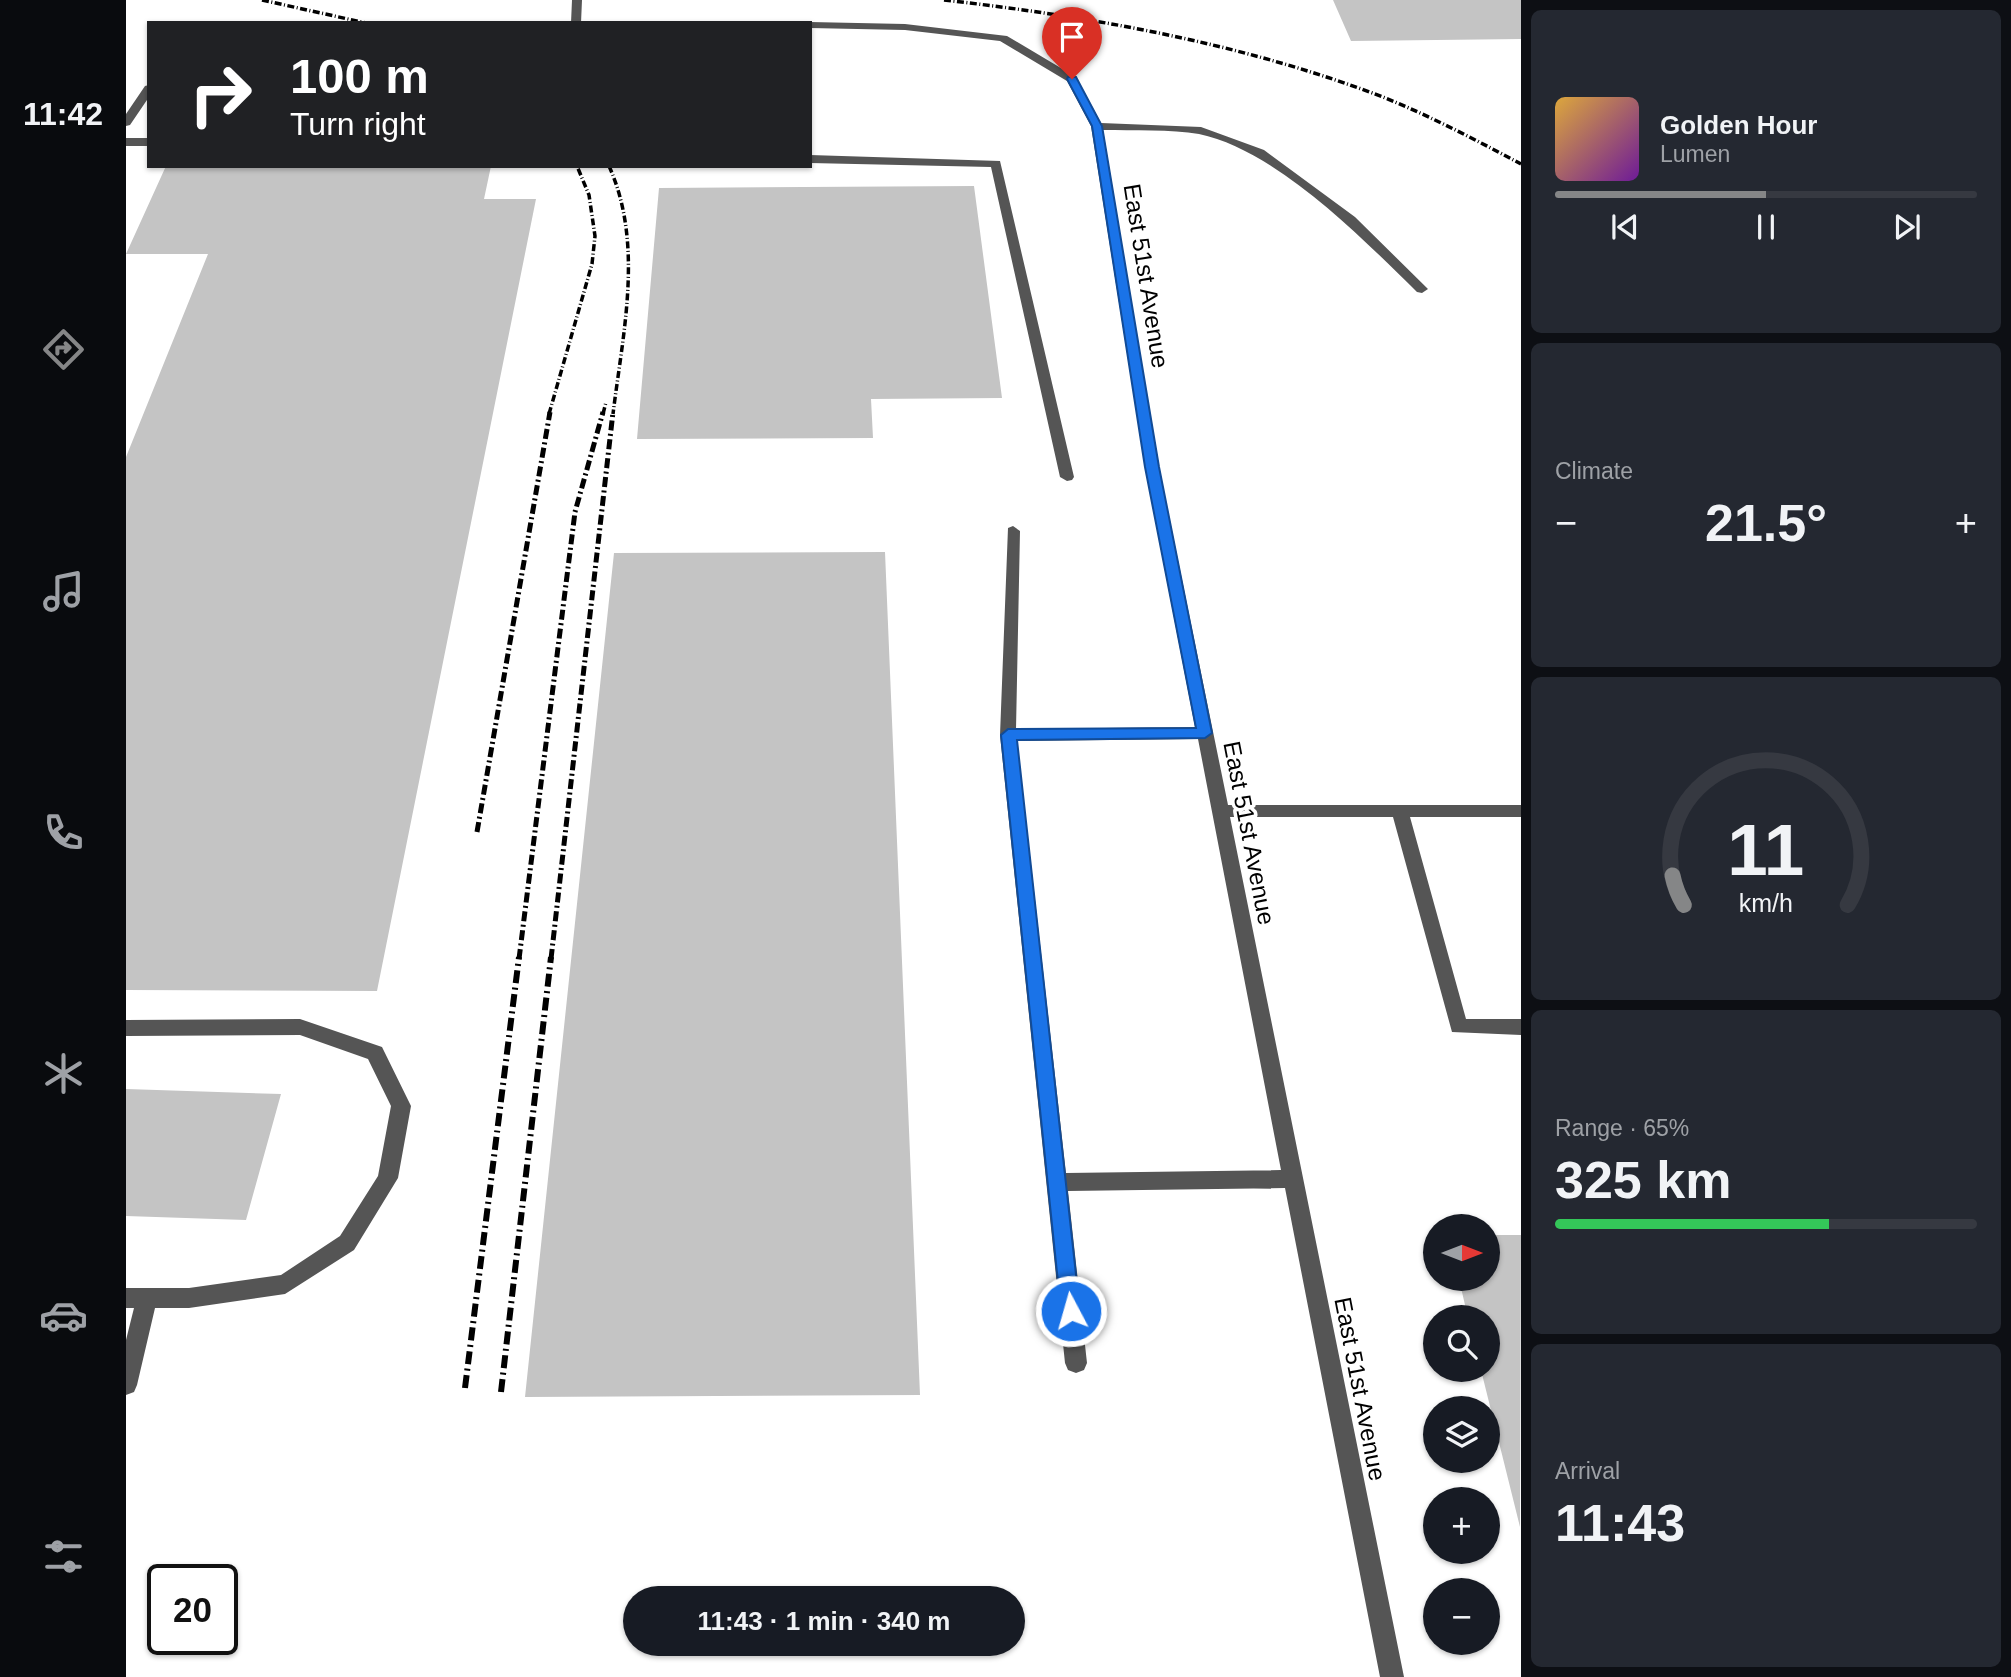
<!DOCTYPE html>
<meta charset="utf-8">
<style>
body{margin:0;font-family:Arial,sans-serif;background:#242831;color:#f1f3f6;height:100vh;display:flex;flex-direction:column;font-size:26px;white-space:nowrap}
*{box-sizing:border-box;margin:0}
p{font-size:23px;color:#9ea1a6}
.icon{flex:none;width:38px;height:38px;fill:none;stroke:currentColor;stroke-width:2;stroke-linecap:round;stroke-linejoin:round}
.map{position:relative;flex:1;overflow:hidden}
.side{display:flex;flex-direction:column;gap:10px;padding:10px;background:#0d0f14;width:490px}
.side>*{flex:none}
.hud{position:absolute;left:21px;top:21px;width:665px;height:147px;border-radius:0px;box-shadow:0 2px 5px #0004;background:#202124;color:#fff;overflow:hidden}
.needle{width:46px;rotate:90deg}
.controls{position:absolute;left:1297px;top:1214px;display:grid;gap:14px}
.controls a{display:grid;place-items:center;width:77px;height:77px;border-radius:50%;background:#171b24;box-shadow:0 2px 5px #0004;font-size:35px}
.speed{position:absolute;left:21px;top:1564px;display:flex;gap:14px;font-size:35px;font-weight:700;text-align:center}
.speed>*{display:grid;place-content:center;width:91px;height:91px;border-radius:50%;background:#171b24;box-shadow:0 2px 5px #0004;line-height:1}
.speed .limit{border:4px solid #111;border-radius:10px;background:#fff;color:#111}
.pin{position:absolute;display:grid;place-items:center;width:60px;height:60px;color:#fff;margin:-72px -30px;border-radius:50% 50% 50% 0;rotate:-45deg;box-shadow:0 0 7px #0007}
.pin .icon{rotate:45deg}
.me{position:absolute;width:77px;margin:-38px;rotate:354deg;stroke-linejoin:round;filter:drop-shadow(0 0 5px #0008)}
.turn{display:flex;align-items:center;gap:24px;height:147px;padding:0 28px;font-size:32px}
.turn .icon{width:91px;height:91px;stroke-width:2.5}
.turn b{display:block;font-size:49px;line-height:60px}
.big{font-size:52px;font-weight:600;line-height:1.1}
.side .card{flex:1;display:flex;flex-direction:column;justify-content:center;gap:10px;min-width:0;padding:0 24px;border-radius:10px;background:#242831}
.side .dial{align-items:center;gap:0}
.dial svg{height:182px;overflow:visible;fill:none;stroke:#363941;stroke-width:7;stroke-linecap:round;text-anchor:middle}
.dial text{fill:#f1f3f6;stroke:none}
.song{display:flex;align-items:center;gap:21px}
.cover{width:84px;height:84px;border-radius:10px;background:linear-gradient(135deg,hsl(40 70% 55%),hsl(280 70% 35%))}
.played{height:7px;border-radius:4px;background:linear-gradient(90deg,#858687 50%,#363941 50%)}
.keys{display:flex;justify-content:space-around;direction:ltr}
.heat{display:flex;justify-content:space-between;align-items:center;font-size:38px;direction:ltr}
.charge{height:10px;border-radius:5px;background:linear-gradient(90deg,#34c759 65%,#363941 0)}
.trip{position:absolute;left:497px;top:1586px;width:402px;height:70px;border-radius:35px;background:#171b24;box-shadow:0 2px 5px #0004;font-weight:600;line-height:70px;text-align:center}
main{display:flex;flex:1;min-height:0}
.dock{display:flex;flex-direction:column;width:126px;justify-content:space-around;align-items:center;background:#090b0e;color:#9ea1a6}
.dock .icon{width:49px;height:49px}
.dock .active{color:#858687}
.dock b{font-size:32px;color:#f1f3f6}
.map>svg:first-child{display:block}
.building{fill:#c4c4c4}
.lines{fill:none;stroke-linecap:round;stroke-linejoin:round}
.minor{fill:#555;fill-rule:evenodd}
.rail-far2{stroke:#000;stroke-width:3.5;stroke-dasharray:7 2.5 1 2.5;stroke-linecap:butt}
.rail-far1{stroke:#000;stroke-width:5;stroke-dasharray:10 3.5 2 3.5;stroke-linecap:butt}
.rail{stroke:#000;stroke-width:6;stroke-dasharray:13 4.5 2 4.5;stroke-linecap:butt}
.route{fill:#1a73e8;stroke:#114b97;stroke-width:2}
.labels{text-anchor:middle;stroke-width:7;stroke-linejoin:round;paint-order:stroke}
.street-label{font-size:24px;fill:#000;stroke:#fff}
</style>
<main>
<nav class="dock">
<b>11:42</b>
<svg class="icon active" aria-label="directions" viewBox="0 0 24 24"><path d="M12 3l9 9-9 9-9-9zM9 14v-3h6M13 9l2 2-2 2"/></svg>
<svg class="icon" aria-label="music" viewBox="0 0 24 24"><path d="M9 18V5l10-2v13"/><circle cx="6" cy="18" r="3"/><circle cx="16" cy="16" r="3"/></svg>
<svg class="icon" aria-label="phone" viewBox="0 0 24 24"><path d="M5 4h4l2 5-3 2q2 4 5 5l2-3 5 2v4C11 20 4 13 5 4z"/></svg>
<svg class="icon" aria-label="climate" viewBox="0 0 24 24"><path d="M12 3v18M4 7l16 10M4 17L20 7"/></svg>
<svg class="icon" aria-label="car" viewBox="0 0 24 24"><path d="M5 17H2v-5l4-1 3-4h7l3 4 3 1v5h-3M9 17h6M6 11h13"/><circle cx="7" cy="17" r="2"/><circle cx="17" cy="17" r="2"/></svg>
<svg class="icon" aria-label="filters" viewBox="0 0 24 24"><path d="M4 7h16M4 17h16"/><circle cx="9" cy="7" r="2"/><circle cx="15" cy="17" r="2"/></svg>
</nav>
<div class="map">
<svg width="1395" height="1677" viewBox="0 0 1395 1677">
<rect width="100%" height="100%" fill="#fff"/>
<!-- building -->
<path class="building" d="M1207 0H1395V39L1225 41Z
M40 166H365L358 199H410L251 991 0 990V457L82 254H0Z
M848 186 876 398 745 399 747 438 511 439 533 188Z
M759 552 794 1395 399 1397 488 553Z
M0 1089 155 1094 120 1220 0 1216Z
M1362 1235H1395L1394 1527 1355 1370H1362V1318H1342L1333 1279H1362Z"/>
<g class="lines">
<!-- minor -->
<path class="minor" d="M446 0H456L455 23H445Z
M684 22 779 24 881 36 950 77 975 123 1075 127 1138 150 1229 217 1302 289 1296 293 1291 292C1236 238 1150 150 1073 134 1045 129 1007 131 977 130L1033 467 1102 805H1395V817H1284L1340 1019H1395V1035L1326 1032 1267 817H1104L1278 1677H1254L1159 1188 942 1191 961 1363 958 1370 950 1373 942 1370 939 1363 874 735 882 528 887 526 894 531 890 729 1069 727 1019 467 965 126 941 81 874 41 779 30 684 28V23H680ZM1072 739 1155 1170 940 1173 891 741Z
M23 85V97L4 125 0 126V114L19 86Z
M0 138H23V146H0Z
M684 155 874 161 948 477 946 480 941 481 934 477 865 167 684 163Z
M174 1019 256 1047 285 1106 272 1178 228 1250 159 1294 63 1308H29L11 1385 8 1392 0 1395V1340L8 1308H0V1288H63L155 1275 214 1236 252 1176 265 1106 242 1059 174 1035 0 1036V1020Z"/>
<!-- rail-far2 -->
<path class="rail-far2" d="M136 0 240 23
M818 0C968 17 1115 43 1257 97 1304 116 1350 140 1395 164
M483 166C518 244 497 332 487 414
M423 414 466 264 469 236 463 195 451 166
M477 414 480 402"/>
<!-- rail-far1 -->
<path class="rail-far1" d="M351 832 424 412
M393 959 449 512 477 412
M425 959 487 412"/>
<!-- rail -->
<path class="rail" d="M339 1388 393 957
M375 1392 425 957"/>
</g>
<!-- route -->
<path class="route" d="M942 77H950L976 126 1033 467 1086 733 1079 738 891 740 954 1311 952 1317 945 1320 938 1317 935 1311 875 735 882 729 1070 728 1019 467 966 126 941 79Z"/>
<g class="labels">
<!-- street labels -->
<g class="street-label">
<text transform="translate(1020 276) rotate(81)" y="8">East 51st Avenue</text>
<text transform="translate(1123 833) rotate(79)" y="8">East 51st Avenue</text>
<text transform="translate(1234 1389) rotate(79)" y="8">East 51st Avenue</text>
</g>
</g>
</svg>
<div class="controls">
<a><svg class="needle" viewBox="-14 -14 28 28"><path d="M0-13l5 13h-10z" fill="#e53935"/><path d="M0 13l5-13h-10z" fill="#9ea1a6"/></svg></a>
<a><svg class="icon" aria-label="search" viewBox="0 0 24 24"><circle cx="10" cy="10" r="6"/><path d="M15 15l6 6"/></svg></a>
<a><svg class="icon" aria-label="layers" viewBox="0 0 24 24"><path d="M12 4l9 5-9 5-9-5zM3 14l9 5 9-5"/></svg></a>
<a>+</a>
<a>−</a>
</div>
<div class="speed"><div class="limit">20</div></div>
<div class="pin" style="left:946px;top:79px;background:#d93025"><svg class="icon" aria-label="arrive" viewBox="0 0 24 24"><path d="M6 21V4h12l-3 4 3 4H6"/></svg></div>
<svg class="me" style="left:945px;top:1311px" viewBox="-20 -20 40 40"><circle r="17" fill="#1a73e8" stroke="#fff" stroke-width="3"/><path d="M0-11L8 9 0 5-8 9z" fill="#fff"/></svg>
<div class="trip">11:43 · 1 min · 340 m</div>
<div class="hud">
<div class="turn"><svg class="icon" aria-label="right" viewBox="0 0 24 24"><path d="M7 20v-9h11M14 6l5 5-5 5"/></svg><div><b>100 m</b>Turn right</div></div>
</div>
</div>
<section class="side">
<div class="card">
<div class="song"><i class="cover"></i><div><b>Golden Hour</b><p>Lumen</p></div></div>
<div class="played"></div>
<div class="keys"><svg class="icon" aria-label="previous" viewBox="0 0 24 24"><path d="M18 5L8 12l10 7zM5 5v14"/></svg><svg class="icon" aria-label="pause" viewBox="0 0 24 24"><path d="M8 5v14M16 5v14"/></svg><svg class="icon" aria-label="next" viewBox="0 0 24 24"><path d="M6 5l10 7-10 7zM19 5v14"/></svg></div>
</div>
<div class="card"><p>Climate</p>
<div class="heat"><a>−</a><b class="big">21.5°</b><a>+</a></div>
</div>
<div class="card dial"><svg viewBox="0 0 100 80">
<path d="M14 69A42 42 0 1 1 86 69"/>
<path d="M14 69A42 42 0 0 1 9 56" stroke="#858687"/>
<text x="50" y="56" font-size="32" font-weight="700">11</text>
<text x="50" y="72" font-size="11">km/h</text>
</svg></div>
<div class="card"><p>Range · 65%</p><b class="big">325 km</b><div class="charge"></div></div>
<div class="card"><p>Arrival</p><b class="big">11:43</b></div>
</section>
</main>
